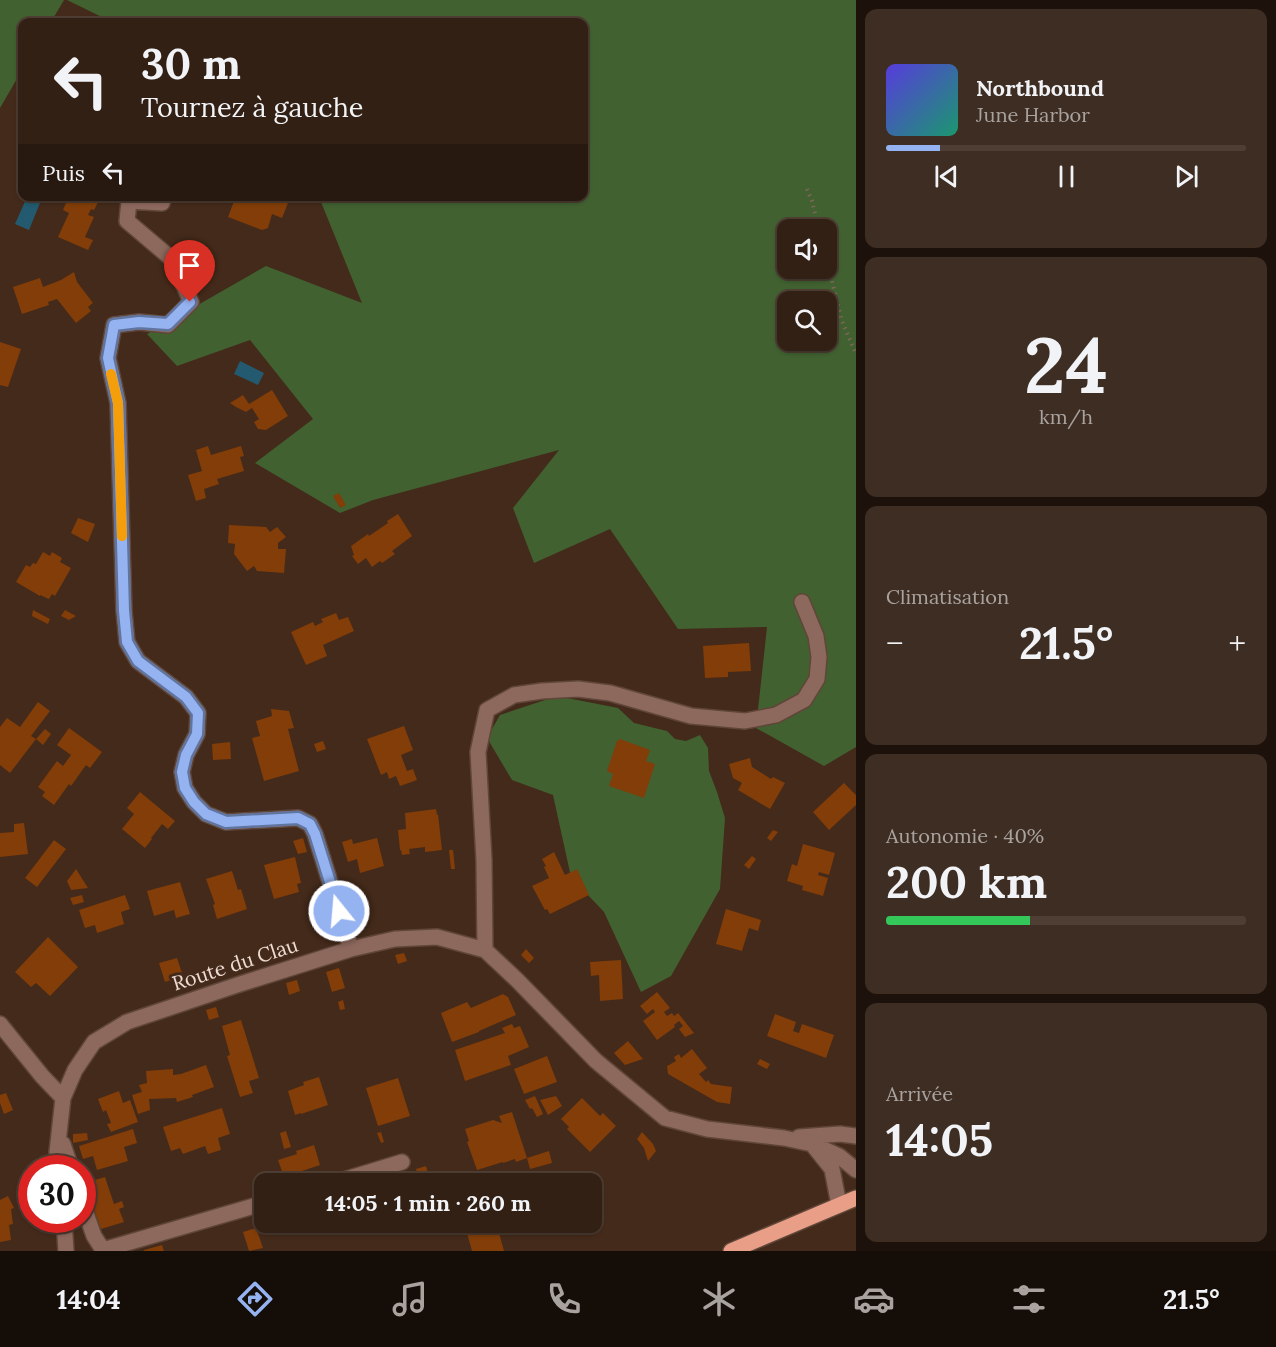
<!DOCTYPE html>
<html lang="fr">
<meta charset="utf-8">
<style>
body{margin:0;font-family:Lora,serif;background:#3e2d22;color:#f1f3f6;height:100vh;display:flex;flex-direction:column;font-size:22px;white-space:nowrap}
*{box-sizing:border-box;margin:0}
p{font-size:20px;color:#a9a3a0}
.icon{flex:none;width:33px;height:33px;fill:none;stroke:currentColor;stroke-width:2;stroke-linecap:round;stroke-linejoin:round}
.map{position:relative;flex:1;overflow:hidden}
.drawer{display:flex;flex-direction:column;gap:9px;padding:9px;background:#1c120b;width:420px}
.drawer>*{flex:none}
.hud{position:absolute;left:18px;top:18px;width:570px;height:183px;border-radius:12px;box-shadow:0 2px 4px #0004,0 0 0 2px #4e3e34;background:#332014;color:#f1f3f6;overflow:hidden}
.controls{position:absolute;left:777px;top:219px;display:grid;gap:12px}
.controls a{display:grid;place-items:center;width:60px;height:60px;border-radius:12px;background:#332014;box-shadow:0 2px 4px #0004,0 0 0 2px #4e3e34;font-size:30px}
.speed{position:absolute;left:18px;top:1155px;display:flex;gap:12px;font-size:30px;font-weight:700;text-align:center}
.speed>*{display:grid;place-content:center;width:78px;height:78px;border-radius:50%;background:#332014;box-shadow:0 2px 4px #0004,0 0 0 2px #4e3e34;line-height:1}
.speed .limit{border:9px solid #d22;background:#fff;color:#111}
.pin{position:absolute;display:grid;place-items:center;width:51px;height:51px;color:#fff;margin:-62px -26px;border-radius:50% 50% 50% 0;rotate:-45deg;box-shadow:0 0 6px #0007}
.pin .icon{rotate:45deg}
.me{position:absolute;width:66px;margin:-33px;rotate:343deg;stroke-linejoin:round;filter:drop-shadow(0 0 4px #0008)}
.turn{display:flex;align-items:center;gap:21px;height:126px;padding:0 24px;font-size:27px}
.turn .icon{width:78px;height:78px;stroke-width:2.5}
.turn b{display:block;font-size:42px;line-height:51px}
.then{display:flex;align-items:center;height:57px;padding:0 24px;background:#0003;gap:12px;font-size:22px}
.big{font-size:45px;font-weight:700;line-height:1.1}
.drawer .card{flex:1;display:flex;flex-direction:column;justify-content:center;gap:9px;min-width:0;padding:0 21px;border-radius:12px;background:#3e2d22}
.drawer .dial{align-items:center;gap:0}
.dial b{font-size:78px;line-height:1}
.song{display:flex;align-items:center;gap:18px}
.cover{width:72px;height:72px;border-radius:9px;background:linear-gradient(135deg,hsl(250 70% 55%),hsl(160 70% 35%))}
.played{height:6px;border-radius:3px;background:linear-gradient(90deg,#95b2f1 15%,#4e3e34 15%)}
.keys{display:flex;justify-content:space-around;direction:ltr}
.heat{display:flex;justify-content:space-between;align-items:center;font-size:33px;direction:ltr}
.charge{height:9px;border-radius:4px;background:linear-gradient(90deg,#34c759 40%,#4e3e34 0)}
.trip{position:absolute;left:254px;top:1173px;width:348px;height:60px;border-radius:12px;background:#332014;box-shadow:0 2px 4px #0004,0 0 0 2px #4e3e34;font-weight:700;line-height:60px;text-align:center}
.menu{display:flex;height:96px;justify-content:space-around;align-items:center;background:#140d08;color:#a9a3a0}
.menu .icon{width:42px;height:42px}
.menu .on{color:#95b2f1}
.menu b{font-size:27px;color:#f1f3f6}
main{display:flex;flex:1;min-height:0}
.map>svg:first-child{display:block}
.green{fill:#416131;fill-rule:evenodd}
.water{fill:#235a6f}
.building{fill:#823d08}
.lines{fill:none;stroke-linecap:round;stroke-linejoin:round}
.minor-casing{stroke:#5f4638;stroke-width:18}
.major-casing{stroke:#5f4638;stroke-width:18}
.path{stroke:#7e6759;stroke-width:4;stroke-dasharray:1.5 4.5;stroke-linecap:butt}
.minor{stroke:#8d685d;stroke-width:15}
.major{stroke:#e89e87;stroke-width:15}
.route-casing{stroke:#61749d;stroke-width:15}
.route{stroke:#95b2f1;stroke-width:10}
.slow{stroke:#f59e0b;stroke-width:10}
.labels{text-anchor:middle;stroke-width:6;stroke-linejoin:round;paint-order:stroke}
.street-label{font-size:20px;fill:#eedcd3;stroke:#442a1a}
</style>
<main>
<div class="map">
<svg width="856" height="1251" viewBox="0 0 856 1251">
<rect width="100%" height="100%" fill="#442a1a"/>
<!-- green -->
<path class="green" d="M0 0H64L51 22H22V70L0 108Z
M67 0H856V747L824 766 756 728 767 627 678 629 610 529 534 563 513 508 559 450 373 500 340 513 255 463 313 419 250 340 177 366 147 334 266 266 362 303 319 197 584 196V22H112ZM788 230H826V268H788ZM788 302H826V340H788Z
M557 696 618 708 634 723 667 731 675 739 686 741 700 735 708 748 709 771 717 792 725 818 720 889 671 976 641 992 604 912 571 877 553 795 512 780 487 738 500 715Z"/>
<!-- water -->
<path class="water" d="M27 197H39L42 198 29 230 15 224Z
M240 361 264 373 258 385 234 374Z"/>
<!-- building -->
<path class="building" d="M69 196H74L79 199 80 196H101L94 210 91 209 88 215 94 217 85 237 93 240 88 250 58 237 69 213 63 210Z
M236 196H279L278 199 288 203 282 218 272 214 268 228 262 230 228 217Z
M74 272 77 282 93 303 88 307 91 311 76 323 57 299 48 302 49 305 22 314 13 287 40 278 43 287 61 280Z
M0 342 21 349 8 387 0 385Z
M272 390 288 416 266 430 258 429 254 422 259 419 252 408 246 412 236 407 230 403 243 395 249 404Z
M208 446 211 455 241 446 244 456 240 457 244 471 217 479 219 484 204 489 206 498 196 501 188 475 202 471 196 450Z
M339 493 346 505 340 508 333 496Z
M398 514 412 536 392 551 395 554 382 563 380 561 372 567 366 558 358 564 352 556 354 555 351 546 368 534 369 536 388 523 387 521Z
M78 518 95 524 88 542 71 533Z
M229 525 266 527 270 532 277 527 286 537 278 543V549H286L284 573 257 571 254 566 247 571 234 554 235 544 228 543Z
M43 552 50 556 52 552 62 558 60 562 71 568 55 596 52 594 49 599 40 595V596L16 582 26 565 30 567 33 563 36 564Z
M33 610 50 619 48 624 32 616Z
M65 610 76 616 69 620 61 616Z
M336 613 339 620 348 617 354 631 323 645 327 656 306 665 291 632 313 622 315 626 323 622 321 619Z
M749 643 751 671 728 672V677L705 678 703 646Z
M38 702 50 711 31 736 36 739 10 773 0 765V727L7 718 20 727Z
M271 709 289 711 294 728 288 729 299 771 264 781 252 738 260 736 256 721 272 716Z
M404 726 413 750 401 755 407 771 413 769 417 780 400 786 396 776 389 779 387 772 381 775 367 739Z
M69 728 102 752 90 768 86 765 71 786 69 784 54 805 42 796 45 792 38 787 57 761 63 766 71 755 57 745Z
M45 729 51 734 43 745 36 739Z
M620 739 650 750 646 761 655 764 644 798 609 786 613 774 607 771 617 741Z
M323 741 326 749 317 752 314 744Z
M230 742 231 759 213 760 212 744Z
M750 758 752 767 771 779 773 777 785 783 770 809 738 790 742 783 733 778 729 764Z
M844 783 856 795V805L829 830 813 812Z
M140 792 175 821 168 829 162 824 151 838 152 839 145 848 122 829 134 814 127 808Z
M436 809 437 815 438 814 442 850 425 852V847L409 849 410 854 402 855 401 850H400L398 830 406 829 405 813Z
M24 823 28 854 0 857V833L14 832V824Z
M773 830 778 832 771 841 767 838Z
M303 838 307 852 298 854 293 841Z
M377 838 384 866 360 873 357 859 348 862 342 842 352 839 353 844Z
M54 840 66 849 37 887 25 878Z
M803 844 835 853 829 875 819 872 818 875 828 878 823 896 802 890 803 886 787 881 792 864 797 866Z
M449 850H453L455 869H451Z
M554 852 565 875 577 869 589 895 550 914 547 909 545 910 532 886 549 878 544 867 546 866 542 859Z
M752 856 756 859 749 869 744 865Z
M295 857 301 883 297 884 299 892 274 899 264 865Z
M76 869 88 888 71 890 67 881Z
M232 871 238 890 241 889 247 909 217 919 213 905 215 904 206 879Z
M180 882 190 914 176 918 174 910 154 916 147 891Z
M82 895 84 902 73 905 70 898Z
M125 895 130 909 121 912 124 924 97 933 95 925 85 928 79 910Z
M726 909 761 920 758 931 749 928 742 951 716 944Z
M48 937 78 967 50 996 36 983 31 987 15 972Z
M526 949 534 958 529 963 521 955Z
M404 953 407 961 398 964 395 955Z
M177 958 183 976 165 982 159 963Z
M621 960 623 999 600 1001 599 975 591 976 590 962Z
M339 968 345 988 332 992 326 972Z
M297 980 300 991 289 995 286 983Z
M657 992 670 1008 664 1012 667 1016 672 1013 674 1016 678 1013 694 1033 685 1037 679 1029 683 1026 679 1021 674 1025 675 1027 657 1040 643 1021 655 1012 653 1009 647 1014 640 1006Z
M503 994 508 997 516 1015 479 1031V1032L452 1042 441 1013 467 1002 471 1008Z
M343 1000 345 1009 340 1010 338 1002Z
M216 1007 219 1017 209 1020 206 1010Z
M775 1014 796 1022 793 1031 799 1033 802 1024 834 1035 826 1058 767 1036Z
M241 1020 259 1078 249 1081 253 1093 240 1097 227 1056 230 1055 222 1026Z
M512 1024 514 1028 520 1026 529 1047 508 1056 511 1065 465 1081 455 1050 505 1033 502 1028Z
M628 1041 643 1059 625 1065 614 1053Z
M692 1049 707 1068 699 1074 706 1082 708 1080 711 1084 732 1087 730 1104 717 1102 668 1074 667 1066 676 1061 674 1057 679 1054 681 1058Z
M547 1056 557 1082 524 1094 514 1069Z
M760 1059 770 1064 767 1069 757 1064Z
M206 1065 214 1087 192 1095 193 1097 177 1102 176 1098 149 1099 150 1110 138 1114 132 1095 142 1092 139 1085 147 1083 146 1071 173 1069V1075L181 1074Z
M319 1077 328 1105 301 1114V1113L295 1115 288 1091 304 1085 303 1082Z
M398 1078 410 1116 378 1126 366 1088Z
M119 1091 123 1103 130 1100 138 1122 111 1132 107 1124 111 1123 106 1110 103 1112 98 1099Z
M6 1093 13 1110 4 1114 0 1103V1095Z
M535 1096 543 1114 537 1117 532 1108 530 1109 525 1100Z
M556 1096 562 1106 548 1115 540 1100Z
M582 1098 600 1116 603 1113 616 1126 590 1152 567 1129 569 1127 561 1119Z
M222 1108 230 1134 218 1138 221 1150 208 1154 205 1146 183 1154 180 1148 171 1151 163 1127Z
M512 1112 527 1158 516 1162 515 1159 503 1163V1162L477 1170 467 1142 469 1141 465 1129 493 1120 502 1123 499 1116Z
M133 1129 137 1143 124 1147 128 1161 97 1170 93 1156 83 1159 79 1146Z
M286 1131 291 1147 284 1149 280 1133Z
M381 1132 384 1142 381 1143 377 1133Z
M642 1132 653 1144 656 1151 648 1161 644 1148 637 1139Z
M87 1133 88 1140 73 1143V1134Z
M314 1145 320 1165 284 1177 278 1160 297 1154 296 1151Z
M549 1151 552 1163 530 1169 527 1158Z
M426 1166 431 1184H420L416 1169Z
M575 1172 581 1184H571L567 1176Z
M105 1177 114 1204 122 1201 124 1207 119 1209 124 1222 101 1229 85 1183Z
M413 1179 415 1184H401V1183Z
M8 1196 14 1208 11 1209 13 1224 9 1225 11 1240 0 1242V1200Z
M464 1222H496L504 1251H472Z
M256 1228 263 1248 249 1251 243 1232Z
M162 1245 164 1251H144V1250Z"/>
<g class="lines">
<!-- minor casing -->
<g class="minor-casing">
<path id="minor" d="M164 196 162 203 129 201 127 221 173 260 191 302 168 325 139 322 114 325 108 358 118 403 124 611 127 642 138 661 186 697 198 713 197 734 186 755 182 772 185 788 194 802 206 814 226 822 298 818 310 824 315 834 351 949
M485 950 484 860 478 752 487 710 514 695 542 691 578 689 610 693 691 716 745 721 776 715 804 700 817 679 819 657 816 636 802 602
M0 1024 42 1076 63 1098
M799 1137 840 1134 856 1136
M63 1144 71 1168
M815 1145 839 1156 856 1170
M59 1168 57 1152 63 1098 75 1070 94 1042 127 1022 237 985 351 949 395 939 437 937 485 950 517 980 596 1061 665 1118 707 1129 784 1138 812 1144 832 1169 839 1205
M330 1184 402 1162
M82 1202 94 1236 103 1250 264 1203
M64 1220 66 1251"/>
</g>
<!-- major casing -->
<g class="major-casing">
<path id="major" d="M731 1251 856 1198"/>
</g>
<!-- path -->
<path class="path" d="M807 189 812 201 819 230
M826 258 842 321 856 354"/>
<!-- minor -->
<use href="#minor" class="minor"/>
<!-- major -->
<use href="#major" class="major"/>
</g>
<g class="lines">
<!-- route casing -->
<g class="route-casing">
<path id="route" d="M190 302 168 324 139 322 114 325 108 358 118 403 124 611 127 642 138 661 186 697 198 713 197 734 186 755 182 772 185 788 194 802 206 814 226 822 298 818 310 824 315 834 339 911"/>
</g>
<!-- route -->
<use href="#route" class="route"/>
<!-- slow -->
<path class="slow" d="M111 374 118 403 122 536"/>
</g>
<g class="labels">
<!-- street labels -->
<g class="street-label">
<text transform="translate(235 964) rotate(-18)" y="7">Route du Clau</text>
</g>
</g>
</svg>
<div class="controls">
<a><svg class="icon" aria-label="sound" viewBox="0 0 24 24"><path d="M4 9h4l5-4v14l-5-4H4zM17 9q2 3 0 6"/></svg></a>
<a><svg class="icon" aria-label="search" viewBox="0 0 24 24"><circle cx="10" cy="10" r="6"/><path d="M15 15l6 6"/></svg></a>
</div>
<div class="speed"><div class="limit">30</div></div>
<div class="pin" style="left:190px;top:302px;background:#d93025"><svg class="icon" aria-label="arrive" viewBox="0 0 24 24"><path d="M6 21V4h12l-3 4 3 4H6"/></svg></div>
<svg class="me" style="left:339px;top:911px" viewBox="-20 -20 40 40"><circle r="17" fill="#95b2f1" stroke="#fff" stroke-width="3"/><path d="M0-11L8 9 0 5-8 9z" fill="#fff"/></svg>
<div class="trip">14:05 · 1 min · 260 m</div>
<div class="hud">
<div class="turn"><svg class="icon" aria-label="left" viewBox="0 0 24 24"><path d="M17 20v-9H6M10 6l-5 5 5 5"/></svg><div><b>30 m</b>Tournez à gauche</div></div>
<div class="then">Puis<svg class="icon" aria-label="left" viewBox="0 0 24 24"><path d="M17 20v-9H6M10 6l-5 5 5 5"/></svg></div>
</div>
</div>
<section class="drawer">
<div class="card">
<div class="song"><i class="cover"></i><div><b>Northbound</b><p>June Harbor</p></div></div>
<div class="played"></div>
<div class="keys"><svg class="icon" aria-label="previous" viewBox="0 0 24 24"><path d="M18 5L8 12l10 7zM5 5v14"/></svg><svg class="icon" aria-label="pause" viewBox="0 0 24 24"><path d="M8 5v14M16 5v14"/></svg><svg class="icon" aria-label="next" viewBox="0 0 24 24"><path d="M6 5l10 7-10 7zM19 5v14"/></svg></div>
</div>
<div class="card dial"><b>24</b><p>km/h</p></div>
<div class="card"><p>Climatisation</p>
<div class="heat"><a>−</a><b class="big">21.5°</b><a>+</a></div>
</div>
<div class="card"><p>Autonomie · 40%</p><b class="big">200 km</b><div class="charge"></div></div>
<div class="card"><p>Arrivée</p><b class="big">14:05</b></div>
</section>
</main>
<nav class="menu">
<b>14:04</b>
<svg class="icon on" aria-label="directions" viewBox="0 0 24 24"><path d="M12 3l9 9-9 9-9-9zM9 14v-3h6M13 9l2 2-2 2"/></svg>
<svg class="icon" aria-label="music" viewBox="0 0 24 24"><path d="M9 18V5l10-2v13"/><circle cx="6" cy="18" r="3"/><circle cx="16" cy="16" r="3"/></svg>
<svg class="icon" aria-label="phone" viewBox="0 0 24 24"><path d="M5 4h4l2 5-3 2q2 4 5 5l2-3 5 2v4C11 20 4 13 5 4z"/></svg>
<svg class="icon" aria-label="climate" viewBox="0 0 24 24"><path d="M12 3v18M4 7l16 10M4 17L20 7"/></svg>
<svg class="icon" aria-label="car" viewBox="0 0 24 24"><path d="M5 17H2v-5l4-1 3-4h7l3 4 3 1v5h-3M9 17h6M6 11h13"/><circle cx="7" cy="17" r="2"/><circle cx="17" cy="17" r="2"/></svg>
<svg class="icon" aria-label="filters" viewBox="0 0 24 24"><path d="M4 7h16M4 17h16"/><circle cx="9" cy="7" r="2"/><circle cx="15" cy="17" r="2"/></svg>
<b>21.5°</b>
</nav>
